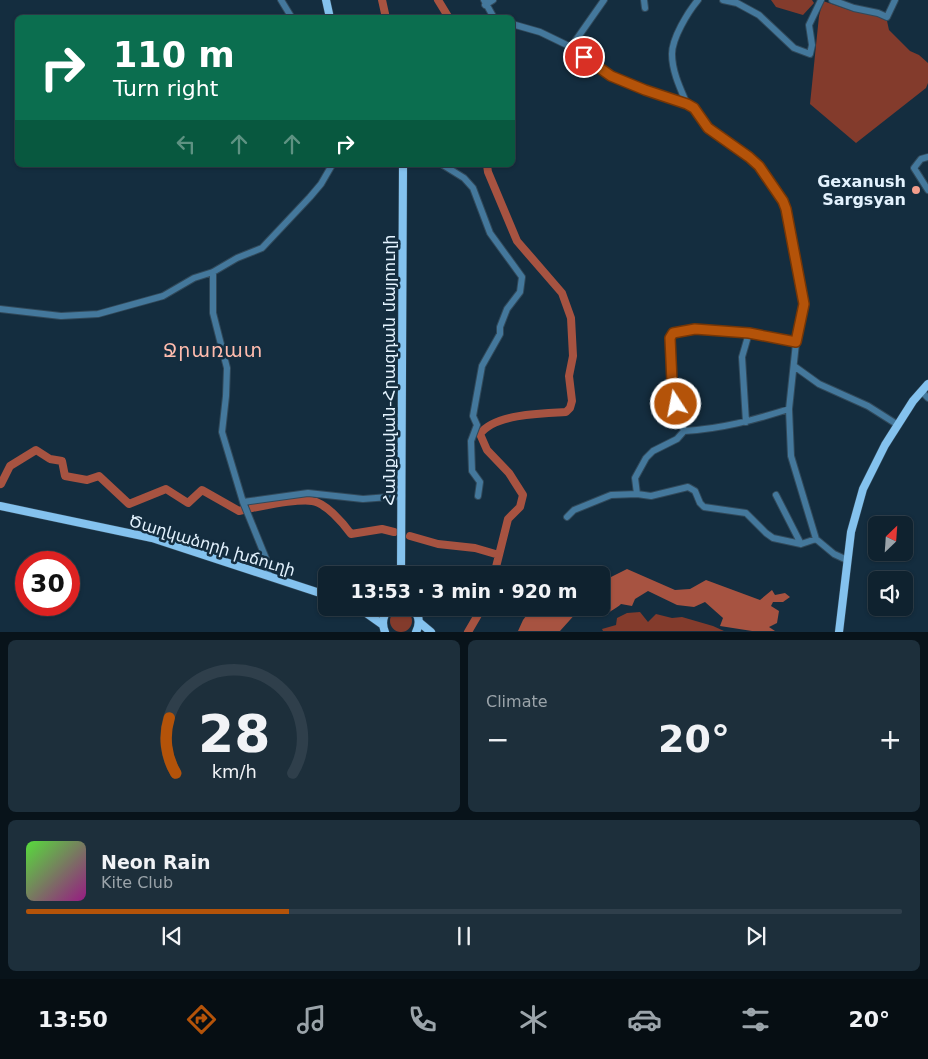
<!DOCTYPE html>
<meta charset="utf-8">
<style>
body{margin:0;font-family:"DejaVu Sans","Noto Sans Armenian",sans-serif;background:#1d2f3b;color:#f1f3f6;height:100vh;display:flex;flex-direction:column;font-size:19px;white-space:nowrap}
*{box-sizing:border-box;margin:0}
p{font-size:16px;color:#9ba4aa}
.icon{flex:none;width:28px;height:28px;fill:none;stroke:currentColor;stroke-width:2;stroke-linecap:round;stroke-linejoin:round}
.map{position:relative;height:632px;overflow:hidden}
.details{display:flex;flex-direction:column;gap:8px;padding:8px;background:#08131a;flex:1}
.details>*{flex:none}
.banner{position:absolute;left:15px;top:15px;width:500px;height:152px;border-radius:8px;box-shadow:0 1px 4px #0004,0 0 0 1px #2f3f4b;background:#0b6e4f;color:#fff;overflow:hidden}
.needle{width:32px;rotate:25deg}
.tools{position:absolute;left:868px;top:516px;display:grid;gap:10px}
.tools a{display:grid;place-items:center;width:45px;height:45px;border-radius:8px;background:#0f222f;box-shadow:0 1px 4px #0004,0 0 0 1px #2f3f4b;font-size:25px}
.speed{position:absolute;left:15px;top:551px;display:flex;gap:10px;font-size:25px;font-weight:700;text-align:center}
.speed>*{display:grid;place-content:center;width:65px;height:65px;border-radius:50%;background:#0f222f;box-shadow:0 1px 4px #0004,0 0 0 1px #2f3f4b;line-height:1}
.speed .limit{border:8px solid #d22;background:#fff;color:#111}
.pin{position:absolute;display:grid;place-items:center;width:42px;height:42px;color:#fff;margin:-21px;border:2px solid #fff;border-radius:50%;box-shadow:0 1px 5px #0007}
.me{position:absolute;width:55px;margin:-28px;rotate:349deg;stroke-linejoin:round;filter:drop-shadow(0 0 4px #0008)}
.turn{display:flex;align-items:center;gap:18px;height:105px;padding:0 15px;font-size:22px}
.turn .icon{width:65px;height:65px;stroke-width:2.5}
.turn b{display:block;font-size:35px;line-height:42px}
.lanes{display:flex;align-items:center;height:48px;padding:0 15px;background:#0003;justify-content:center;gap:25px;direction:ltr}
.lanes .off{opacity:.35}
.big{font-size:38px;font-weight:600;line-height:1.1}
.details .card{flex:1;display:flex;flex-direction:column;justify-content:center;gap:8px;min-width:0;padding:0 18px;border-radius:8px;background:#1d2f3b}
.details .dial{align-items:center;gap:0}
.dial svg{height:130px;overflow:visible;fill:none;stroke:#2f3f4b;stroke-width:7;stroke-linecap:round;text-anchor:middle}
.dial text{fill:#f1f3f6;stroke:none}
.song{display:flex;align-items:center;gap:15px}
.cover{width:60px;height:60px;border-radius:8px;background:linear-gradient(135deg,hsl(110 70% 55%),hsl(310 70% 35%))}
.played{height:5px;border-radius:2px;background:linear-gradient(90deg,#b45309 30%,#2f3f4b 30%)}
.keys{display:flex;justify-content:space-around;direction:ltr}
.heat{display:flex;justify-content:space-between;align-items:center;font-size:28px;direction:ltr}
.details .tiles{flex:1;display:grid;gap:8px;grid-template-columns:1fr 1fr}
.card:last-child{grid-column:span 2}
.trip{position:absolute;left:318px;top:566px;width:292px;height:50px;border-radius:8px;background:#0f222f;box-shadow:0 1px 4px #0004,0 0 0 1px #2f3f4b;font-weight:600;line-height:50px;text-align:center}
.dock{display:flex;height:80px;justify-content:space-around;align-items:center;background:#060e13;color:#9ba4aa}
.dock .icon{width:35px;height:35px}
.dock .active{color:#b45309}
.dock b{font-size:22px;color:#f1f3f6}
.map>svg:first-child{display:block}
.green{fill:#833b2c}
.water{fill:#a75341}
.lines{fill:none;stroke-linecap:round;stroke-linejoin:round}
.river{stroke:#a75341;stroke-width:8}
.minor-casing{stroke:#31495a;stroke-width:8}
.major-casing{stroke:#31495a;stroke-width:9}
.minor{stroke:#44789c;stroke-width:6}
.major{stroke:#84c2ee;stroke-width:8}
.route-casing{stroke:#753606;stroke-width:12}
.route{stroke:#b45309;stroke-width:9}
.poi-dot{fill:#f49d8b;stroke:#142d3f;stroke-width:2}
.labels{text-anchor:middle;stroke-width:5;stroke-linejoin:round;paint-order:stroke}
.poi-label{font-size:16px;font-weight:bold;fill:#e3f2fe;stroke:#142d3f;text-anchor:end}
.street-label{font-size:16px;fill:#e3f2fe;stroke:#142d3f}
.quarter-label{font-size:19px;letter-spacing:1px;fill:#ffbcae;stroke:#142d3f}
</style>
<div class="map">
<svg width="928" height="632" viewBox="0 0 928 632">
<rect width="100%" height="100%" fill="#142d3f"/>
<!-- green -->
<path class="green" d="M771 0H812L814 3 803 15 776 7Z
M823 1 852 11 880 16 887 21 889 30 910 51 919 55 928 63V83L926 88 856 143 810 104 819 16Z
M390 621a11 11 0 1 1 22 0a11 11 0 1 1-22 0Z
M640 612 648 622 656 614 672 618 682 617 713 626 724 631H603L602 629 616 625 617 618 627 613Z"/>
<!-- water -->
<path class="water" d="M627 569 675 590 690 589 706 580 760 600 772 590 775 595 785 593 790 597 783 602H773L771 606 779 611 777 623 769 627 775 631H752L720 626 723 618 705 602 694 607 677 605 648 591 635 599 632 606 621 604C617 608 611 610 606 615L595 608H601V582Z
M532 608H569L578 611 560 631H518L523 620Z"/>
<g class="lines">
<!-- river -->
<path class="river" d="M382 0 386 18
M438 0 449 18
M487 165 488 172 517 241 562 293 571 318 573 356 569 376 572 401 570 408 566 412C543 413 494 414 480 434L487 450 509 473 523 495 520 507 508 519 494 575
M0 483 1 484 10 466 36 450 50 459 62 461 65 476 87 480 99 476 129 504 166 489 188 503 202 490 239 511 243 510
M252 508C267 505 298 499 312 501 326 503 343 523 351 534L382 529 394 532
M410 536 438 544 475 548 499 555
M468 632 482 608"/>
<!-- minor casing -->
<g class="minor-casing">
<path id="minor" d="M281 0 292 18
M484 0 494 18
M644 0 645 8
M723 0 737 3 759 15 794 48 810 54 812 45 809 25 821 0
M832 0 854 8 878 13 887 17 895 0
M485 5 493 0
M512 24 540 32 571 47 611 77 645 90 687 104 694 108 708 128 749 157 759 167 783 201 804 304 796 343 789 409 791 456 816 539 834 554 847 560
M571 47 604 0
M687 104C680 88 672 71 672 54 672 38 688 12 698 0
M928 157 921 159 914 168 928 190
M443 165 464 178 473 188 490 233 522 277 520 292 507 309 500 327V334L482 366 473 416 477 425 471 441 472 471 480 482 478 496
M213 272V313L227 368 226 396 222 432 243 502 267 561 269 576
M0 309 61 316 98 314 163 296 194 278 213 272 237 258 262 248 310 197 321 184 332 165
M794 366 819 384 868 406 898 425
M921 391 928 398
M746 422 742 357 749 333
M684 431C672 401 671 370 670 338L673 333 695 329 749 333 796 343
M637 494 635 478 646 458 653 451 677 439 684 431C721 429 754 420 789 409
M776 495 801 544
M243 502 308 493 363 499 402 496
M567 517 574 510 611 495 637 494 651 496 688 487 695 491 700 503 704 507 746 513 766 533 773 538 801 544 816 539"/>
</g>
<!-- major casing -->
<g class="major-casing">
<path id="major" d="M326 0 330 18
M0 506 152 538 326 595
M401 575 403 165
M359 608 383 625
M362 608 388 610
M411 608C419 614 421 622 416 632
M419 622 431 632
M385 632C381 622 383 614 391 608
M839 632 851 532 863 489 885 445 913 401 928 384"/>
</g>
<!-- minor -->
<use href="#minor" class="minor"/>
<!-- major -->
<use href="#major" class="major"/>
</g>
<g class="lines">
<!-- route casing -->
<g class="route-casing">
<path id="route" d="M584 57 611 76 645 90 687 104 694 108 708 128 749 157 759 166 783 201 786 209 804 304 796 342 749 333 695 329 673 333 670 338 672 382 676 404"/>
</g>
<!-- route -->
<use href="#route" class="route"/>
</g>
<!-- markers -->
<circle class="poi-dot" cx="916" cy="190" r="5"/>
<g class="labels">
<!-- poi labels -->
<g class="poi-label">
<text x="906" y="187">Gexanush<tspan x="906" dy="18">Sargsyan</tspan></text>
</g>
<!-- street labels -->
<g class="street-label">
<text transform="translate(389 370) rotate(-90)" y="6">Հանքավան-Հրազդան մայրուղի</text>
<text transform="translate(212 545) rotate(17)" y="6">Ծաղկաձորի խճուղի</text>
</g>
<!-- quarter labels -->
<g class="quarter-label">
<text x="213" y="357">Ջրառատ</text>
</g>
</g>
</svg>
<div class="tools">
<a><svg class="needle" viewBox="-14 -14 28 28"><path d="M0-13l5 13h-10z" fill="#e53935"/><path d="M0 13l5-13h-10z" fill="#9ba4aa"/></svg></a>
<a><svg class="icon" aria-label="sound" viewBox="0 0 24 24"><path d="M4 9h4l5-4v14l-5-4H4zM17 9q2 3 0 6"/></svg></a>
</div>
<div class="speed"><div class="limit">30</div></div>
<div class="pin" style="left:584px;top:57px;background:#d93025"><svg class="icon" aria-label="arrive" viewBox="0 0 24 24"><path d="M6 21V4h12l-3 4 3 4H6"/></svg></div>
<svg class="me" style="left:676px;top:404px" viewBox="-20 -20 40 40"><circle r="17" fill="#b45309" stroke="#fff" stroke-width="3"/><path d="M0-11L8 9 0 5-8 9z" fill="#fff"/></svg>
<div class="trip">13:53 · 3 min · 920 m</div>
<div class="banner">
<div class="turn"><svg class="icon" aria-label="right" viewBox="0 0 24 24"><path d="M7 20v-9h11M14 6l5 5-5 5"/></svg><div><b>110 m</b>Turn right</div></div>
<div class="lanes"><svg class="icon off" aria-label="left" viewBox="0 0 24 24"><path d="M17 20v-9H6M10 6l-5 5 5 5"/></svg><svg class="icon off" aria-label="ahead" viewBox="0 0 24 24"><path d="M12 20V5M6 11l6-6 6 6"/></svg><svg class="icon off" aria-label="ahead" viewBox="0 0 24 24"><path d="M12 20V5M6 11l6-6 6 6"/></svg><svg class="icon" aria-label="right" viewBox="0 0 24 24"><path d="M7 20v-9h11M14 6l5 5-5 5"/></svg></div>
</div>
</div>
<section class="details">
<div class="tiles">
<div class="card dial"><svg viewBox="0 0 100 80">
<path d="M14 69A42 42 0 1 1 86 69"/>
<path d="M14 69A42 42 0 0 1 10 35" stroke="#b45309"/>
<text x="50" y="56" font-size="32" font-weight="700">28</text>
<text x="50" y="72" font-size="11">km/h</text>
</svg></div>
<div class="card"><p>Climate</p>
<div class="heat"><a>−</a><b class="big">20°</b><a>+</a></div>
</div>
<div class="card">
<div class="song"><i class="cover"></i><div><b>Neon Rain</b><p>Kite Club</p></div></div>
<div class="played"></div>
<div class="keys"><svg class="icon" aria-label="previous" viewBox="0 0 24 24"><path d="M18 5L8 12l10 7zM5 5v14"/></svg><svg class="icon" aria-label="pause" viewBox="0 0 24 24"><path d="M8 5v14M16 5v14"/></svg><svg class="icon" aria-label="next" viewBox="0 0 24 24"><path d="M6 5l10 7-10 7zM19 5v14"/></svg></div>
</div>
</div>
</section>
<nav class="dock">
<b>13:50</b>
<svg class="icon active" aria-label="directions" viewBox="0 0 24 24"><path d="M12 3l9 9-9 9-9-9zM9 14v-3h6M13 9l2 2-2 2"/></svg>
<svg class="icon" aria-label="music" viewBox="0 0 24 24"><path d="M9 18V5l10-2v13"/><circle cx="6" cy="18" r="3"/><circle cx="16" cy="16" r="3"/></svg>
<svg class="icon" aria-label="phone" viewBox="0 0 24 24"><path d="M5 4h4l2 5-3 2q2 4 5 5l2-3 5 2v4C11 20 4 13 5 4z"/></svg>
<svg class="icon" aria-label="climate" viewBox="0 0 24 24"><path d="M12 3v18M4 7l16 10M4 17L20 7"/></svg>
<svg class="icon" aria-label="car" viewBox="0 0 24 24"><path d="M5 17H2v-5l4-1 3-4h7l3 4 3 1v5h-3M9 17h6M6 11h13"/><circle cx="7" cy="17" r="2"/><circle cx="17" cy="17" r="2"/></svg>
<svg class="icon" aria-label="filters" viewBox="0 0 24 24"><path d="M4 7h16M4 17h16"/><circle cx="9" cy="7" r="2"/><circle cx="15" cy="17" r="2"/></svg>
<b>20°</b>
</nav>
